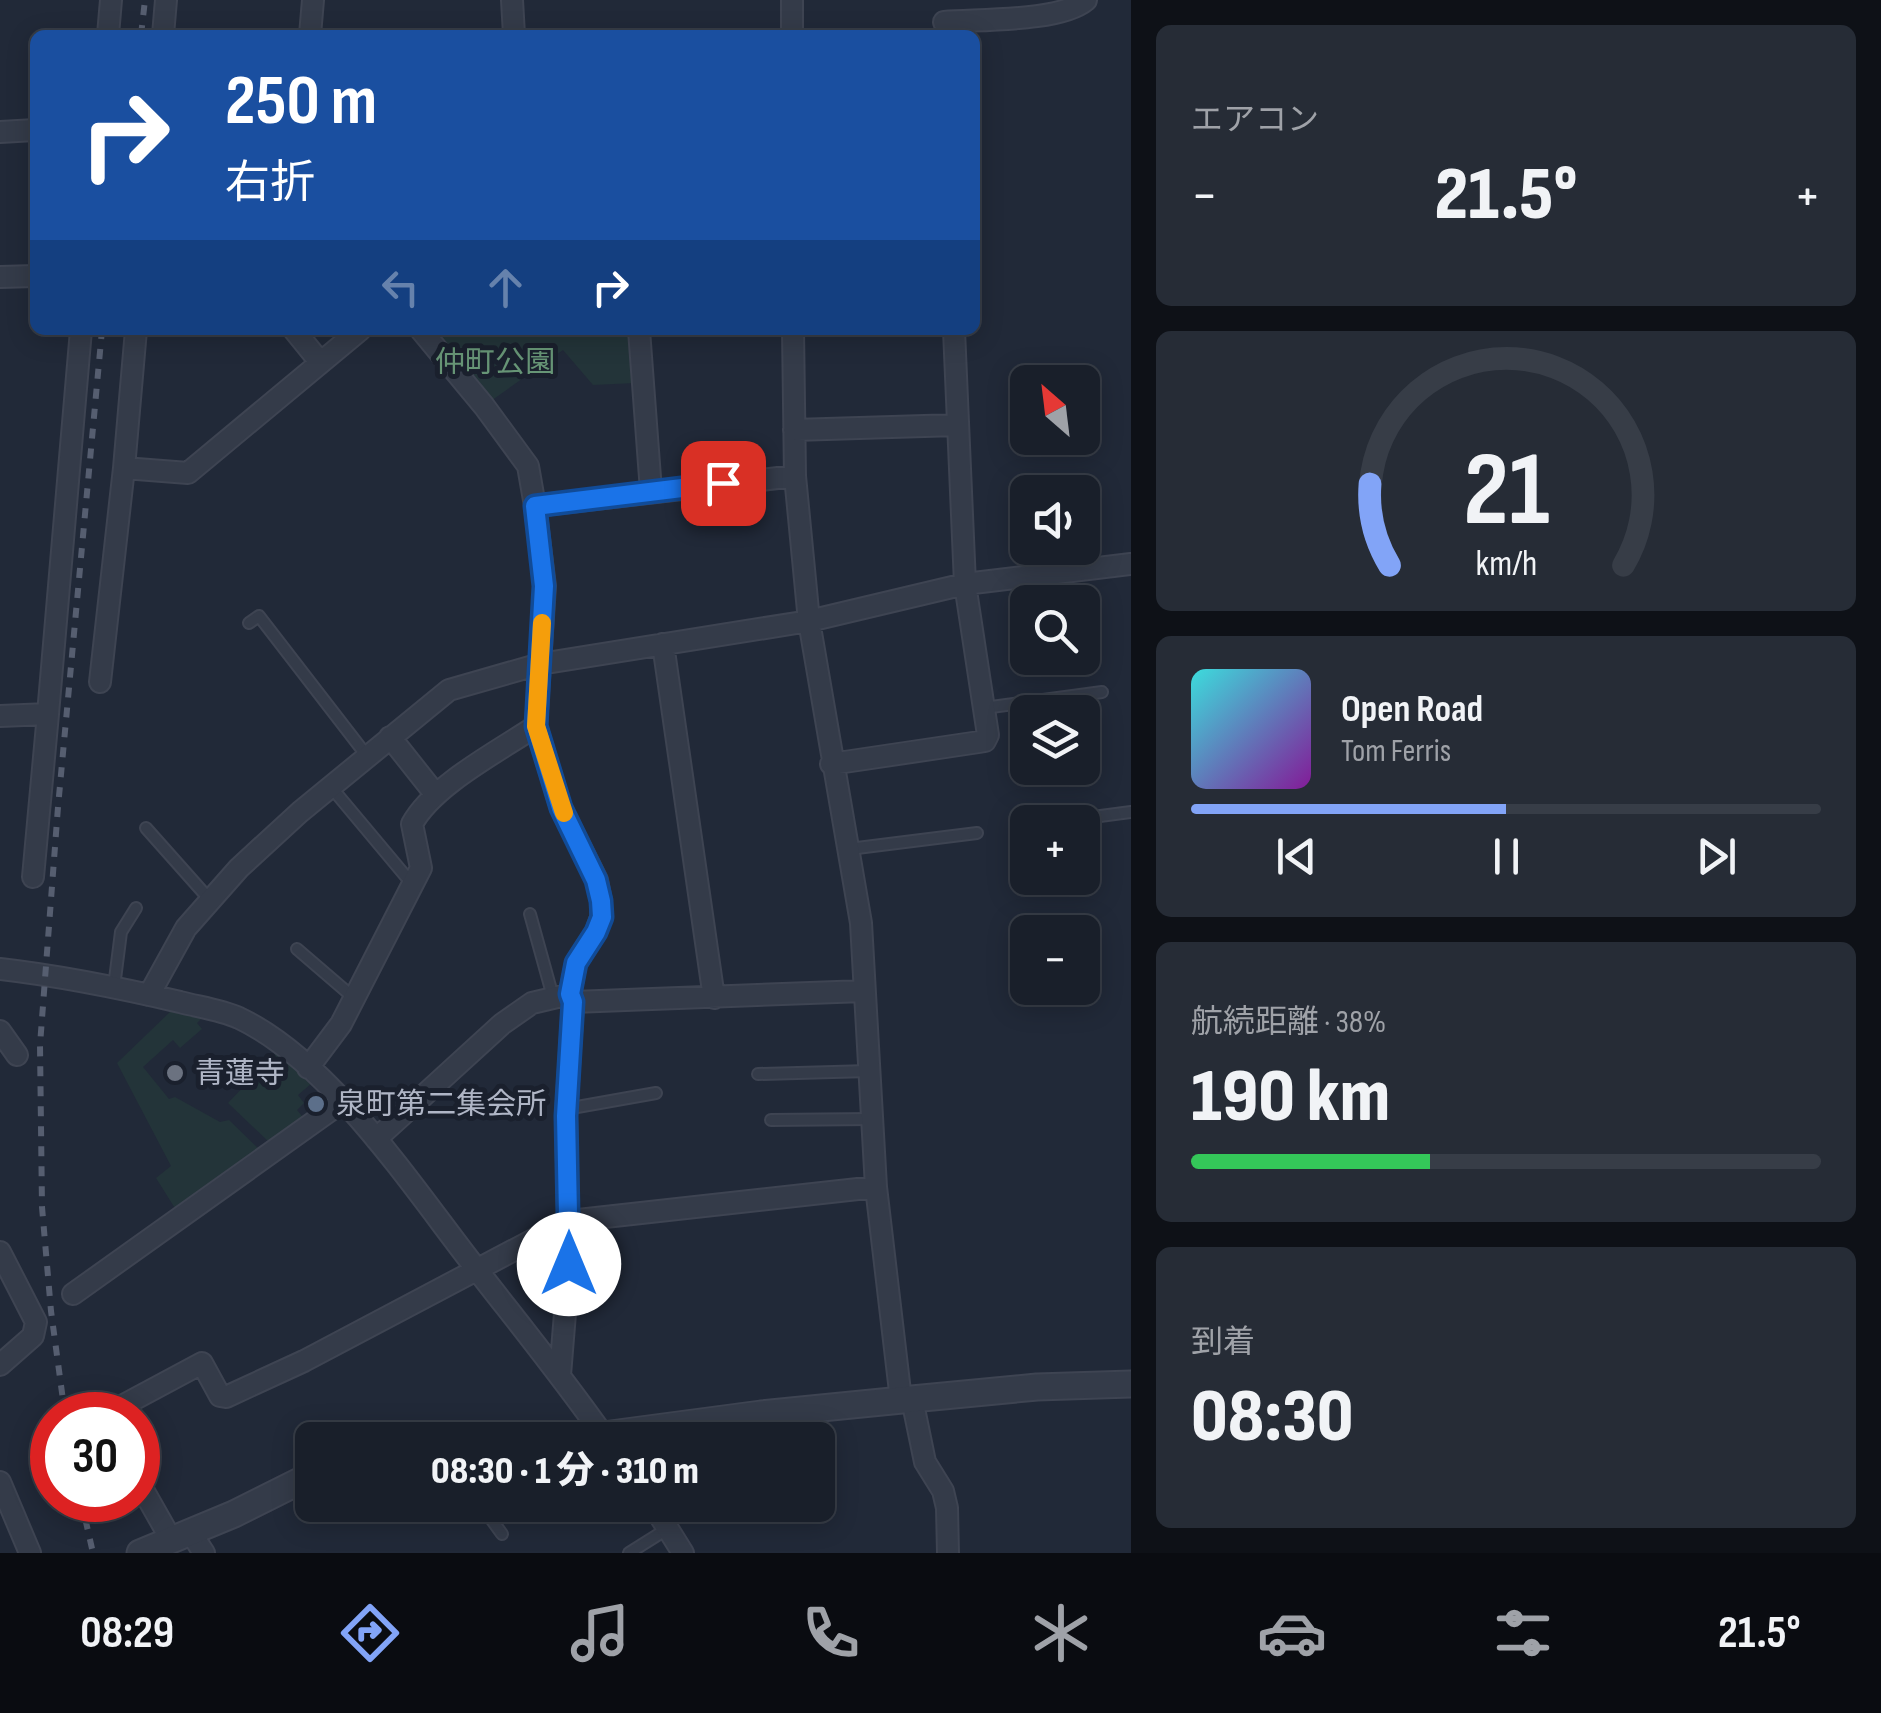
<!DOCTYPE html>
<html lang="ja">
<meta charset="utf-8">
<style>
body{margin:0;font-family:"Sofia Sans Condensed","Noto Sans JP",sans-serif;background:#262c36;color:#f1f3f6;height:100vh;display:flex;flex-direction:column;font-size:38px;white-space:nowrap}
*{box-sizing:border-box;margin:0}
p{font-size:32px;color:#9fa2a8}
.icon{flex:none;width:55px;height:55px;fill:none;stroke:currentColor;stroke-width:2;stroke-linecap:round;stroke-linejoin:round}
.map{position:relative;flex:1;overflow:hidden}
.details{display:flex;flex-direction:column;gap:25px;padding:25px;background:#0e1117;width:750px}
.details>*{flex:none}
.top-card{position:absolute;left:30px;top:30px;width:950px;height:305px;border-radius:15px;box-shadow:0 5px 25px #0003,0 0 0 2px #373d47;background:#1a4fa0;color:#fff;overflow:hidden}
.needle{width:65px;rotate:332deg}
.fabs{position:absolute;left:1010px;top:365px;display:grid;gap:20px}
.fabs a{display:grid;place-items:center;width:90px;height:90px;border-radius:15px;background:#191f2a;box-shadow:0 5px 25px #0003,0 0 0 2px #373d47;font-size:50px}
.speed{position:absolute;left:30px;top:1392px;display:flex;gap:20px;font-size:50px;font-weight:700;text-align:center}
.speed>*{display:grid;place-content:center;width:130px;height:130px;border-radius:50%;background:#191f2a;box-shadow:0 5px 25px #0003,0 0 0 2px #373d47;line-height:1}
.speed .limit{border:15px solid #d22;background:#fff;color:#111}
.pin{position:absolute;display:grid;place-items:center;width:85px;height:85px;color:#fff;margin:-42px;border-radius:20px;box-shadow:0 5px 15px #0006}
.me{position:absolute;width:110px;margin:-55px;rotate:0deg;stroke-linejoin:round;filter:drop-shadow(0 0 8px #0008)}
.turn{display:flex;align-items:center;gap:35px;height:210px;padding:0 30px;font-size:45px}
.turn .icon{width:130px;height:130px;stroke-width:2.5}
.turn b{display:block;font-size:70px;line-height:85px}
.lanes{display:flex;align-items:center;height:95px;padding:0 30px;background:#0003;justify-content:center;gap:50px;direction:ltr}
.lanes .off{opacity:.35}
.big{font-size:75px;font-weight:800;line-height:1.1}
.details .tile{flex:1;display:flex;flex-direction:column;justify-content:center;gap:15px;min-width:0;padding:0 35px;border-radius:15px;background:#262c36}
.details .dial{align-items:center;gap:0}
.dial svg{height:260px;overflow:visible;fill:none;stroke:#373d47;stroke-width:7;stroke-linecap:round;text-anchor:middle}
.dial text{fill:#f1f3f6;stroke:none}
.song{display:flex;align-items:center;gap:30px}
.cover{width:120px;height:120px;border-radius:15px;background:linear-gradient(135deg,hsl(180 70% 55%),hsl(290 70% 35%))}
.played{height:10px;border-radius:5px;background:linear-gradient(90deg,#82a4f7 50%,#373d47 50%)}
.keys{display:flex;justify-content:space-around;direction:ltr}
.heat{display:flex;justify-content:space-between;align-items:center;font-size:55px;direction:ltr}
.charge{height:15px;border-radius:8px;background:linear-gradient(90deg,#34c759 38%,#373d47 0)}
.trip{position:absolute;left:295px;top:1422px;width:540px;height:100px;border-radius:15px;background:#191f2a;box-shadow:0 5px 25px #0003,0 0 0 2px #373d47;font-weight:800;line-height:100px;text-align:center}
.menu{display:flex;height:160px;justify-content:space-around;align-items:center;background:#0a0c11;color:#9fa2a8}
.menu .icon{width:70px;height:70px}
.menu .selected{color:#82a4f7}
.menu b{font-size:45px;color:#f1f3f6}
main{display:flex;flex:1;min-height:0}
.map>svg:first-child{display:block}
.green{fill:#233439}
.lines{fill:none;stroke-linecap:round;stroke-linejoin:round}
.service-casing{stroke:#3e4452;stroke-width:14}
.minor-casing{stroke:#3e4452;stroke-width:24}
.tertiary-casing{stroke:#3e4452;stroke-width:29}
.service{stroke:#343b49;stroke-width:10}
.minor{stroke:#343b49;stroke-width:20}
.tertiary{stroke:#343b49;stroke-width:25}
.rail{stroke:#565e70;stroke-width:6;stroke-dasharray:10 10;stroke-linecap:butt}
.route-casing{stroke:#114b97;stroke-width:25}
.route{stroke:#1a73e8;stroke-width:18}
.slow{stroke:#f59e0b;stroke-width:18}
.worship-dot{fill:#6b7280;stroke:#1a202d;stroke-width:4}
.service-dot{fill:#5c6f8a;stroke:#1a202d;stroke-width:4}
.labels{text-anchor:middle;stroke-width:10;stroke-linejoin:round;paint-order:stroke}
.park-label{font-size:30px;fill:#679576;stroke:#1a202d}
.poi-label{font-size:30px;fill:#afb5c5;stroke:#1a202d;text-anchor:start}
</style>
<main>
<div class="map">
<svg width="1131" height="1553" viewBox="0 0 1131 1553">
<rect width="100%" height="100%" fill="#212938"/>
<!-- green -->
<path class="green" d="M429 330H633L636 383 593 385 563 350 488 403Z
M172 1010 203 1017 197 1023 202 1029 180 1048 173 1040 143 1067 169 1099 175 1097 220 1122 229 1120 261 1151 178 1213 156 1178 171 1166 117 1063Z
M276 1053 312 1083 298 1095 304 1103 297 1110 307 1122 270 1143 228 1103Z"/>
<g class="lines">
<!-- service casing -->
<g class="service-casing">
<path id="service" d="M249 623 259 616 367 756
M984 708 1102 692
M331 787 413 885
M1055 822 1131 812
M146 828 210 900
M849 849 977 833
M530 914 553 997
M297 949 354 998
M114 987 121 932 136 908
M758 1074 869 1071
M566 1109 656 1093
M771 1120 872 1119
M481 1505 502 1534
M629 1553 667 1529"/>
</g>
<!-- minor casing -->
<g class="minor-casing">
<path id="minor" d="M512 0 514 35
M944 22C980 19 1060 22 1086 0
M108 35 111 0
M163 35 166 0
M310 35 313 0
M792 35V0
M0 132 35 130
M0 277 35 276
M136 330 124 468 188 473 360 330
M294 330 320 362
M421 330 484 406 528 466 535 506
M639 330 651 491
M793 330 795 476 809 621 861 923 876 1187 901 1400
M794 430 957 425
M663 644 714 998
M100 682 124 468
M0 716 48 714 81 330
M390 737 436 795
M831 764 979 742 985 741 988 735 965 584 954 330
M33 877 48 714
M0 969C61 976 120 988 180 1002 199 1007 221 1010 239 1018 332 1062 415 1191 478 1271 520 1325 563 1378 603 1435
M149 995 186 928 239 868 300 812 449 690 540 664 809 621 965 584 1131 564
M573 1002 864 991
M0 1031 17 1055
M308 1068 341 1024 421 868 412 824C433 785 499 751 536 726
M376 1139 502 1024 532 1003 570 994
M0 1252 36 1322 33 1336 0 1365
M73 1294 342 1102
M560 1375 569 1264 566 1116 573 1002 570 994 576 963 596 932 601 917V901L597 880 561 808 536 726 545 586 535 506 795 476
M912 1399 925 1462 943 1491 947 1508 948 1553
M105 1415 202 1363 220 1396 226 1397 304 1361 569 1221 876 1187
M138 1481 172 1541
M0 1482 30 1553
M653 1505 683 1553
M191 1533 204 1553"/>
</g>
<!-- tertiary casing -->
<g class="tertiary-casing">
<path id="tertiary" d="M446 1440 603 1435 761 1414 912 1399 1037 1387 1131 1384
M140 1553 234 1514 312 1475"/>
</g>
<!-- service -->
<use href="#service" class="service"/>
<!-- minor -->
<use href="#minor" class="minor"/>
<!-- tertiary -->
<use href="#tertiary" class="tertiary"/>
<!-- rail -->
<path class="rail" d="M141 35 145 0
M65 1415 51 1311 42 1207 40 1045 58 807 102 330
M81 1500 93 1553"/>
</g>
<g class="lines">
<!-- route casing -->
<g class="route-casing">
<path id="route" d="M569 1264 566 1116 573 1002 570 994 576 963 596 932 602 917 601 901 596 880 561 808 536 726 544 586 535 506 723 483"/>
</g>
<!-- route -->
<use href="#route" class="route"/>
<!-- slow -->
<path class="slow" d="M542 623 536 726 564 813"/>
</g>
<!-- markers -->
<circle class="worship-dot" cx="175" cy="1073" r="10"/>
<circle class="service-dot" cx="316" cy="1104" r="10"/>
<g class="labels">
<!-- park labels -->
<g class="park-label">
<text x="495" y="372">仲町公園</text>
</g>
<!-- poi labels -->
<g class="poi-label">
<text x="195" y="1083">青蓮寺</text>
<text x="336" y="1114">泉町第二集会所</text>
</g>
</g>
</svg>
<div class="fabs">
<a><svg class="needle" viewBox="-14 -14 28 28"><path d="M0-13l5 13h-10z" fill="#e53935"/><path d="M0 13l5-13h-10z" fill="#9fa2a8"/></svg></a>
<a><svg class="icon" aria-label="sound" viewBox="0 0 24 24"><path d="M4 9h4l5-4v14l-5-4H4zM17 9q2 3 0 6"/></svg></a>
<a><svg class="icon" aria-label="search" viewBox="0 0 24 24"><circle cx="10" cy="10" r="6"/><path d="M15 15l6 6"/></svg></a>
<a><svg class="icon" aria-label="layers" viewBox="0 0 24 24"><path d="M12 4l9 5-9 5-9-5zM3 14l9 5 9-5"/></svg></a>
<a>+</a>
<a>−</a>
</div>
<div class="speed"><div class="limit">30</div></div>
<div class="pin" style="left:723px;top:483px;background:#d93025"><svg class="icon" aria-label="arrive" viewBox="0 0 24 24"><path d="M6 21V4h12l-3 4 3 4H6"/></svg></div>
<svg class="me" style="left:569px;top:1264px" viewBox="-20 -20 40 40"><circle r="19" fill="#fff"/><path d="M0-13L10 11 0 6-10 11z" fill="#1a73e8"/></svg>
<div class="trip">08:30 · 1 分 · 310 m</div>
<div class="top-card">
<div class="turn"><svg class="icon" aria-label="right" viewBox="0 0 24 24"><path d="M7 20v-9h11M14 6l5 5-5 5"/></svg><div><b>250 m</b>右折</div></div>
<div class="lanes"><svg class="icon off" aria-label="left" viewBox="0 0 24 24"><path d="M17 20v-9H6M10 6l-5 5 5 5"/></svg><svg class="icon off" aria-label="ahead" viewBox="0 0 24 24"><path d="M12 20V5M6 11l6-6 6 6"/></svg><svg class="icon" aria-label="right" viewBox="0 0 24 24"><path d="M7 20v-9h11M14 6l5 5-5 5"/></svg></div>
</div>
</div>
<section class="details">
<div class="tile"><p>エアコン</p>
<div class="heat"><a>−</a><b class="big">21.5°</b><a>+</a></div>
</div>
<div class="tile dial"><svg viewBox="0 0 100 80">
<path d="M14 69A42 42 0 1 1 86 69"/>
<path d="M14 69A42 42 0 0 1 8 44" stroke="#82a4f7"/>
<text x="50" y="56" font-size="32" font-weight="700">21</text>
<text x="50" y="72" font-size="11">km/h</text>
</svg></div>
<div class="tile">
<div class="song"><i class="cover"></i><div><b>Open Road</b><p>Tom Ferris</p></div></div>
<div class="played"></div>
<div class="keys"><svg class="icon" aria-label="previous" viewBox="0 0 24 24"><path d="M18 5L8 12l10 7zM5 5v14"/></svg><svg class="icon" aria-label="pause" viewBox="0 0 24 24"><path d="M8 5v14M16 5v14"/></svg><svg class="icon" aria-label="next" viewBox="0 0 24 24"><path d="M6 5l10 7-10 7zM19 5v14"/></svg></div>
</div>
<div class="tile"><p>航続距離 · 38%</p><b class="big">190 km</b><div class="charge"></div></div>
<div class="tile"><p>到着</p><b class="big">08:30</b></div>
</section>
</main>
<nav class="menu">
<b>08:29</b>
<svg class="icon selected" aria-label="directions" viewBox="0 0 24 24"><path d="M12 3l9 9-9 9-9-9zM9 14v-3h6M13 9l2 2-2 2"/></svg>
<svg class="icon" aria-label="music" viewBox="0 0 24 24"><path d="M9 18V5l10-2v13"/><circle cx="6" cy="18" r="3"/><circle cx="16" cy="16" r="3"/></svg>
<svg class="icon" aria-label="phone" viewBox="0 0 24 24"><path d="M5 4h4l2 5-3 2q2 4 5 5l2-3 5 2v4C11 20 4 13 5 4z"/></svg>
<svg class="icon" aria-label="climate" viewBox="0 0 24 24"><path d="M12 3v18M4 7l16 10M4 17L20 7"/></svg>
<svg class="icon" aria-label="car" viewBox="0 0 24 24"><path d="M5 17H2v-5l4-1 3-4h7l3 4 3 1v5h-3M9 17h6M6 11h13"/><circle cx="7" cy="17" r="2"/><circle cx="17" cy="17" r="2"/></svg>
<svg class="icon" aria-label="filters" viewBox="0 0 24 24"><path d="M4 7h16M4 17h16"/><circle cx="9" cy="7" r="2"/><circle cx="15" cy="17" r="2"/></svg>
<b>21.5°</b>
</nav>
